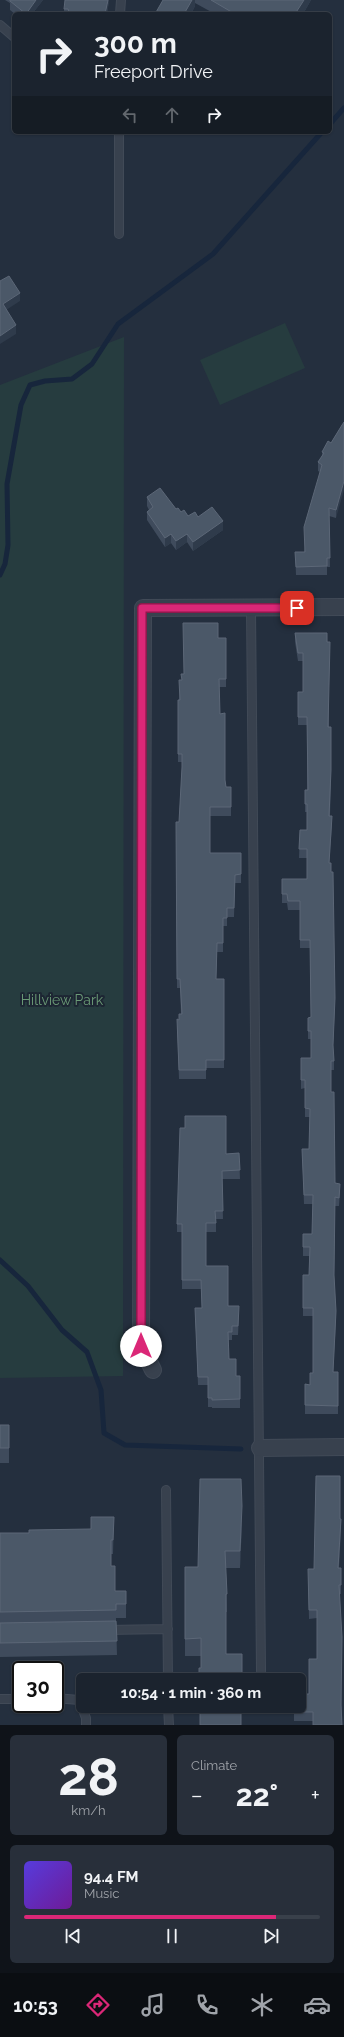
<!DOCTYPE html>
<meta charset="utf-8">
<style>
body{margin:0;font-family:Raleway,sans-serif;background:#282f3a;color:#f1f3f6;height:100vh;display:flex;flex-direction:column;font-size:15px;white-space:nowrap}
*{box-sizing:border-box;margin:0}
p{font-size:13px;color:#a0a4aa}
.icon{flex:none;width:22px;height:22px;fill:none;stroke:currentColor;stroke-width:2;stroke-linecap:round;stroke-linejoin:round}
.map{position:relative;height:1725px;overflow:hidden}
.drawer{display:flex;flex-direction:column;gap:10px;padding:10px;background:#0f1319;flex:1}
.drawer>*{flex:none}
.hud{position:absolute;left:12px;top:12px;width:320px;height:122px;border-radius:6px;box-shadow:0 1px 3px #0004,0 0 0 1px #39404a;background:#1b232e;color:#f1f3f6;overflow:hidden}
.speed{position:absolute;left:12px;top:1661px;display:flex;gap:8px;font-size:20px;font-weight:700;text-align:center}
.speed>*{display:grid;place-content:center;width:52px;height:52px;border-radius:50%;background:#1b232e;box-shadow:0 1px 3px #0004,0 0 0 1px #39404a;line-height:1}
.speed .limit{border:2px solid #111;border-radius:6px;background:#fff;color:#111}
.pin{position:absolute;display:grid;place-items:center;width:34px;height:34px;color:#fff;margin:-17px;border-radius:8px;box-shadow:0 2px 6px #0006}
.me{position:absolute;width:44px;margin:-22px;rotate:0deg;stroke-linejoin:round;filter:drop-shadow(0 0 3px #0008)}
.turn{display:flex;align-items:center;gap:14px;height:84px;padding:0 16px;font-size:18px}
.turn .icon{width:52px;height:52px;stroke-width:2.5}
.turn b{display:block;font-size:28px;line-height:34px}
.lanes{display:flex;align-items:center;height:38px;padding:0 16px;background:#0003;justify-content:center;gap:20px;direction:ltr}
.lanes .off{opacity:.35}
.big{font-size:30px;font-weight:700;line-height:1.1}
.drawer .widget{flex:1;display:flex;flex-direction:column;justify-content:center;gap:6px;min-width:0;padding:0 14px;border-radius:6px;background:#282f3a}
.drawer .dial{align-items:center;gap:0}
.dial b{font-size:52px;line-height:1}
.song{display:flex;align-items:center;gap:12px}
.cover{width:48px;height:48px;border-radius:6px;background:linear-gradient(135deg,hsl(250 70% 55%),hsl(280 70% 35%))}
.played{height:4px;border-radius:2px;background:linear-gradient(90deg,#db2777 85%,#39404a 85%)}
.keys{display:flex;justify-content:space-around;direction:ltr}
.heat{display:flex;justify-content:space-between;align-items:center;font-size:22px;direction:ltr}
.drawer .tiles{flex:1;display:grid;gap:10px;grid-template-columns:1fr 1fr}
.widget:last-child{grid-column:span 2}
.trip{position:absolute;left:76px;top:1673px;width:230px;height:40px;border-radius:6px;background:#1b232e;box-shadow:0 1px 3px #0004,0 0 0 1px #39404a;font-weight:700;line-height:40px;text-align:center}
.menu{display:flex;height:64px;justify-content:space-around;align-items:center;background:#0b0e12;color:#a0a4aa}
.menu .icon{width:28px;height:28px}
.menu .active{color:#db2777}
.menu b{font-size:18px;color:#f1f3f6}
.map>svg:first-child{display:block}
.green{fill:#263c3f}
.lines{fill:none;stroke-linecap:round;stroke-linejoin:round}
.stream{stroke:#17263c;stroke-width:5}
.lane-casing{stroke:#414a57;stroke-width:10}
.street-casing{stroke:#414a57;stroke-width:18}
.lane{stroke:#38414e;stroke-width:8}
.street{stroke:#38414e;stroke-width:16}
.wall{fill:#3f4b5c}
.shaded-wall{fill:#2f3b4b}
.building{fill:#4b5868;stroke:#5c6777}
.route-casing{stroke:#8e194d;stroke-width:10}
.route{stroke:#db2777;stroke-width:7}
.labels{text-anchor:middle;stroke-width:4;stroke-linejoin:round;paint-order:stroke}
.park-label{font-size:14px;fill:#6b9a76;stroke:#1d2633}
</style>
<div class="map">
<svg width="344" height="1725" viewBox="0 0 344 1725">
<rect width="100%" height="100%" fill="#242f3e"/>
<!-- green -->
<path class="green" d="M285 323 305 368 220 405 200 360Z
M124 337 123 1376 0 1378V385Z"/>
<g class="lines">
<!-- stream -->
<path class="stream" d="M330 124 344 108
M0 575 5 564 8 545 7 484 21 405 30 385 45 381 72 379 92 364 118 324 213 254 322 132
M0 1260 28 1286 62 1330 87 1352 101 1390 104 1433 125 1445 241 1449"/>
<!-- lane casing -->
<g class="lane-casing">
<path id="lane" d="M120 14 121 0
M0 25 14 37
M119 234V132
M251 609 261 1671
M166 1490 168 1680
M106 1630 168 1629
M55 1698 79 1700 86 1718V1725
M0 1699H21
M168 1706 169 1725"/>
</g>
<!-- street casing -->
<g class="street-casing">
<path id="street" d="M153 1370 141 1346 143 608 344 607
M260 1448 344 1447"/>
</g>
<!-- lane -->
<use href="#lane" class="lane"/>
<!-- street -->
<use href="#street" class="street"/>
</g>
<!-- wall -->
<path class="wall" d="M5 0H43L32 14H15L10 10V3Z
M109 0 107 14H64V9Z
M163 0H311L303 14H215L195 3V6L191 14H155Z
M342 425 336 518 329 516 330 567H327V575H296L295 552H304L320 472 318 471V462L322 457V452L331 443Z
M147 497 176 509 188 516 198 517 223 530 193 551 187 542 176 550 171 543 165 547 147 520V512L149 510 147 506Z
M295 633H327L329 727 331 779 330 816 332 825 329 863 335 1007 333 1048 334 1061V1070H331V1092L335 1183 340 1192 339 1206H335L334 1277 336 1320 333 1372H338V1414H305V1384L310 1385 313 1373V1316H303V1275H309V1256H303V1234H312L313 1204H304L302 1149H309L310 1117H305V1088L301 1089V1058H311V1039H308V1018L311 1017 310 948H300V910H288L287 903H282V879H307V858H299L300 830H307V812H305V790H307V725H298V692H303V661H298L295 642Z
M218 638H226V687H219L220 714 225 780 226 787H231V816H210V853H241V883H235L234 917H227V926H223V952H217L216 979H224V1068H206V1079H179L177 1028 179 1020 181 1014 180 988H177L176 822H179L182 769V762H178V700H179L182 680 184 674Z
M239 1153 240 1179H222L223 1219H216V1232H206V1266L228 1306 239 1314 238 1335H232V1340H228L229 1359 236 1376H240V1408H212V1407H208V1385H198L195 1308H202L201 1289H182V1232H177V1224L226 1154Z
M0 1425H9V1463H0Z
M114 1517 113 1554H111V1566L115 1591H126V1618H116L117 1655 0 1657V1533H29L91 1529Z
M340 1519 341 1528 339 1568H341V1594H339L342 1725H313V1721H294V1706L309 1694 317 1659V1618L309 1619 308 1578 314 1569Z
M242 1524 240 1568H226L227 1612H226L201 1668V1656H185V1567H198Z"/>
<!-- shaded-wall -->
<path class="shaded-wall" d="M36 0H43L32 14H26Z
M108 0H109V2L107 14H105Z
M192 0H195V6L191 14H184Z
M304 0H311L303 14H295Z
M20 293V301L3 312V304Z
M16 325V334L0 344V336Z
M344 481V490L336 518V510Z
M223 521V530L193 551V542Z
M171 534V543L165 547V538Z
M187 534V542L176 550V541Z
M332 816V825L329 872V863Z
M239 1306V1314L238 1335V1326Z
M336 1311V1320L333 1381V1372Z
M242 1506V1524L240 1568V1551Z
M341 1519V1528L338 1577V1568Z"/>
<!-- building -->
<path class="building" d="M10 0H36L26 14 10 1Z
M65 0H108L105 14H70L68 9H64Z
M163 0H192L184 14H155Z
M211 0H304L295 14H235Z
M9 276 20 293 3 304 16 325 0 336V281Z
M344 422V481L336 510 329 508 330 558H327V566L296 567 295 552H305L304 527 322 465 318 462 324 453 322 452 328 441 331 443 342 425Z
M160 488 176 509 178 508 181 512 184 510 188 516 195 512 198 517 212 507 223 521 193 542 187 534 176 541 171 534 165 538 147 512 153 507 147 497Z
M183 623H218V638H226V679H219L220 714 225 713V780L226 787H231V807H210V853H241V874L235 875 234 908H227V918H223V943H217L216 979H224V1060H206V1070H179L177 1019 179 1020V1014H182L180 979H177L176 822H179L182 767V754H178V700H180L179 680H182L181 674H184Z
M295 633H327V642H330L328 727H331V770L329 816H332L329 863H331V872H333L335 998 333 1045 334 1061H331V1092H334L335 1183 340 1184 339 1198 335 1197 334 1275 336 1311 333 1372H338V1406L305 1405V1384L310 1385V1373H313V1308H303V1275H309L310 1247H303V1234H312L313 1195H304L302 1149H309L310 1109 305 1108V1080H301V1058H311V1031H308V1018L311 1017 310 940H300V901H288L287 894H282V879H307V849H299L300 830H307V804H305V790H308L307 717H298V692H303V653H298Z
M185 1116H226V1154L239 1153 240 1170 222 1171 223 1211H215L216 1223H206V1266H228V1306H239L238 1326H232V1332H228L229 1359H236V1376H240V1399L212 1400V1398H208V1377H198L195 1308H202L201 1280H182V1224H177L180 1128H185Z
M0 1425H9V1448H0Z
M316 1476H340V1519H341L338 1568H341V1585H339L342 1637 341 1705 342 1725H313V1712H294V1706H299V1694H309V1659H317V1610H309L308 1569H314Z
M200 1479H241L242 1506 240 1551H225L227 1594H226V1654H242V1680H199V1668H201V1638L185 1639V1567H198Z
M91 1517H114L113 1540H111V1566H115V1591H126V1604H116V1610L0 1612V1533H29V1530L91 1529Z
M116 1621 117 1641 0 1643V1623Z
M200 1706H241V1725H200Z"/>
<g class="lines">
<!-- route casing -->
<g class="route-casing">
<path id="route" d="M141 1346 142 608H297"/>
</g>
<!-- route -->
<use href="#route" class="route"/>
</g>
<g class="labels">
<!-- park labels -->
<g class="park-label">
<text x="62" y="1005">Hillview Park</text>
</g>
</g>
</svg>
<div class="speed"><div class="limit">30</div></div>
<div class="pin" style="left:297px;top:608px;background:#d93025"><svg class="icon" aria-label="arrive" viewBox="0 0 24 24"><path d="M6 21V4h12l-3 4 3 4H6"/></svg></div>
<svg class="me" style="left:141px;top:1346px" viewBox="-20 -20 40 40"><circle r="19" fill="#fff"/><path d="M0-13L10 11 0 6-10 11z" fill="#db2777"/></svg>
<div class="trip">10:54 · 1 min · 360 m</div>
<div class="hud">
<div class="turn"><svg class="icon" aria-label="right" viewBox="0 0 24 24"><path d="M7 20v-9h11M14 6l5 5-5 5"/></svg><div><b>300 m</b>Freeport Drive</div></div>
<div class="lanes"><svg class="icon off" aria-label="left" viewBox="0 0 24 24"><path d="M17 20v-9H6M10 6l-5 5 5 5"/></svg><svg class="icon off" aria-label="ahead" viewBox="0 0 24 24"><path d="M12 20V5M6 11l6-6 6 6"/></svg><svg class="icon" aria-label="right" viewBox="0 0 24 24"><path d="M7 20v-9h11M14 6l5 5-5 5"/></svg></div>
</div>
</div>
<section class="drawer">
<div class="tiles">
<div class="widget dial"><b>28</b><p>km/h</p></div>
<div class="widget"><p>Climate</p>
<div class="heat"><a>−</a><b class="big">22°</b><a>+</a></div>
</div>
<div class="widget">
<div class="song"><i class="cover"></i><div><b>94.4 FM</b><p>Music</p></div></div>
<div class="played"></div>
<div class="keys"><svg class="icon" aria-label="previous" viewBox="0 0 24 24"><path d="M18 5L8 12l10 7zM5 5v14"/></svg><svg class="icon" aria-label="pause" viewBox="0 0 24 24"><path d="M8 5v14M16 5v14"/></svg><svg class="icon" aria-label="next" viewBox="0 0 24 24"><path d="M6 5l10 7-10 7zM19 5v14"/></svg></div>
</div>
</div>
</section>
<nav class="menu">
<b>10:53</b>
<svg class="icon active" aria-label="directions" viewBox="0 0 24 24"><path d="M12 3l9 9-9 9-9-9zM9 14v-3h6M13 9l2 2-2 2"/></svg>
<svg class="icon" aria-label="music" viewBox="0 0 24 24"><path d="M9 18V5l10-2v13"/><circle cx="6" cy="18" r="3"/><circle cx="16" cy="16" r="3"/></svg>
<svg class="icon" aria-label="phone" viewBox="0 0 24 24"><path d="M5 4h4l2 5-3 2q2 4 5 5l2-3 5 2v4C11 20 4 13 5 4z"/></svg>
<svg class="icon" aria-label="climate" viewBox="0 0 24 24"><path d="M12 3v18M4 7l16 10M4 17L20 7"/></svg>
<svg class="icon" aria-label="car" viewBox="0 0 24 24"><path d="M5 17H2v-5l4-1 3-4h7l3 4 3 1v5h-3M9 17h6M6 11h13"/><circle cx="7" cy="17" r="2"/><circle cx="17" cy="17" r="2"/></svg>
</nav>
